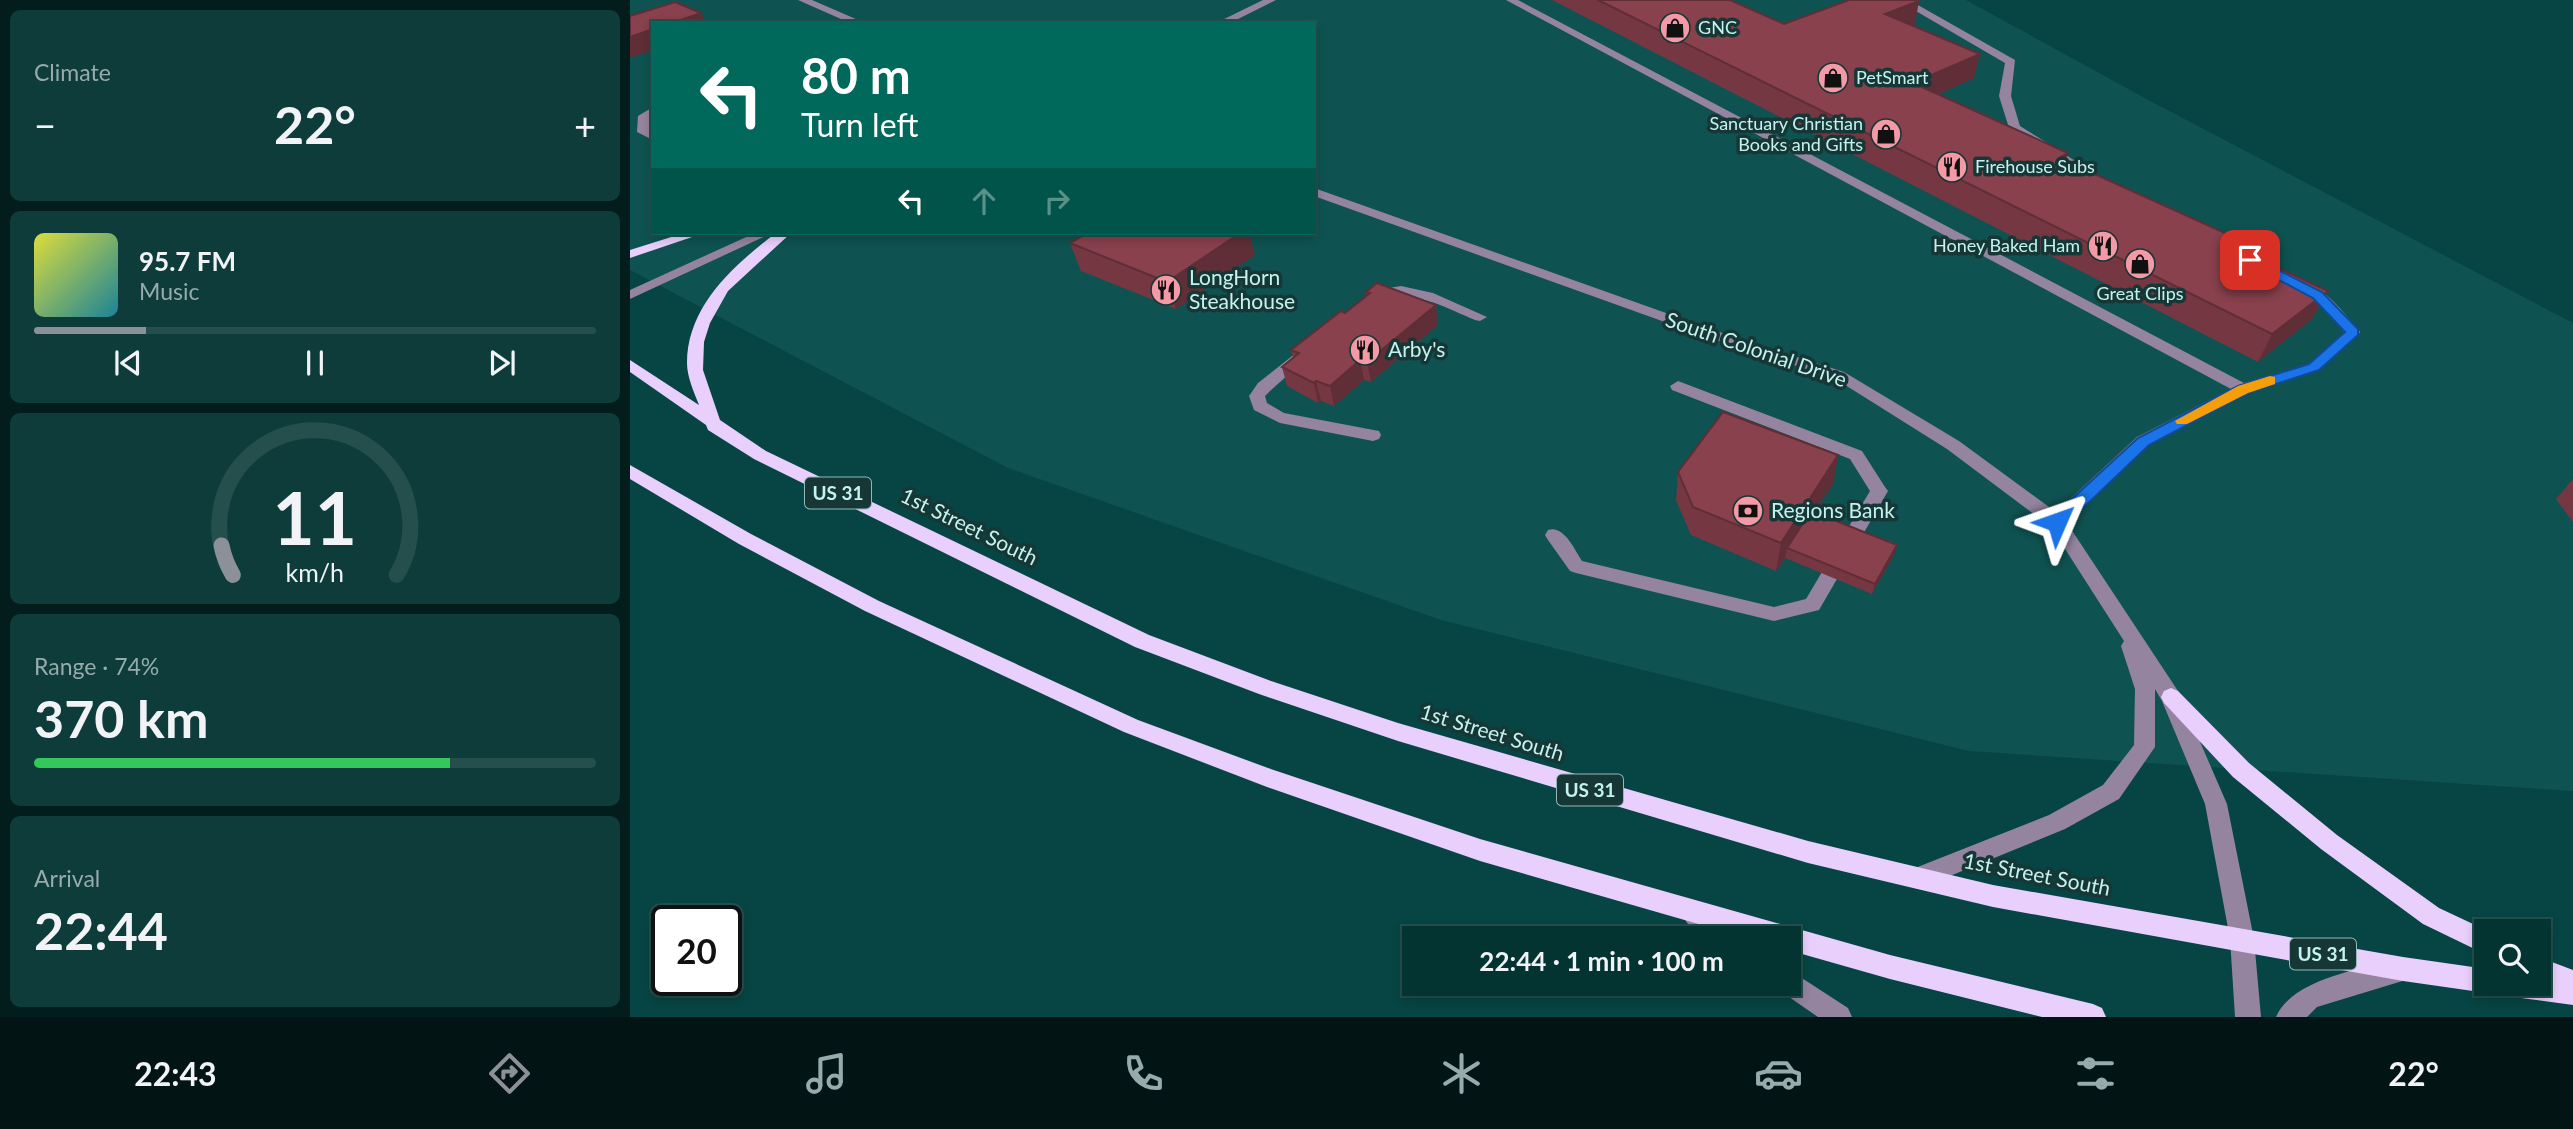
<!DOCTYPE html>
<meta charset="utf-8">
<style>
body{margin:0;font-family:Lato,sans-serif;background:#0d3c3a;color:#f1f3f6;height:100vh;display:flex;flex-direction:column;font-size:26px;white-space:nowrap}
*{box-sizing:border-box;margin:0}
p{font-size:23px;color:#97aaac}
.icon{flex:none;width:38px;height:38px;fill:none;stroke:currentColor;stroke-width:2;stroke-linecap:round;stroke-linejoin:round}
.map{position:relative;flex:1;overflow:hidden}
.drawer{display:flex;flex-direction:column;gap:10px;padding:10px;background:#021d1c;width:630px}
.drawer>*{flex:none}
.banner{position:absolute;left:21px;top:21px;width:665px;height:214px;border-radius:0px;box-shadow:0 4px 10px #0003,0 0 0 2px #254f4d;background:#00695c;color:#fff;overflow:hidden}
.buttons{position:absolute;left:1844px;top:919px;display:grid;gap:14px}
.buttons a{display:grid;place-items:center;width:77px;height:77px;border-radius:0px;background:#043432;box-shadow:0 4px 10px #0003,0 0 0 2px #254f4d;font-size:35px}
.speed{position:absolute;left:21px;top:905px;display:flex;gap:14px;font-size:35px;font-weight:700;text-align:center}
.speed>*{display:grid;place-content:center;width:91px;height:91px;border-radius:50%;background:#043432;box-shadow:0 4px 10px #0003,0 0 0 2px #254f4d;line-height:1}
.speed .limit{border:4px solid #111;border-radius:10px;background:#fff;color:#111}
.pin{position:absolute;display:grid;place-items:center;width:60px;height:60px;color:#fff;margin:-30px;border-radius:14px;box-shadow:0 4px 10px #0006}
.me{position:absolute;width:77px;margin:-38px;rotate:47deg;stroke-linejoin:round;filter:drop-shadow(0 0 5px #0008)}
.turn{display:flex;align-items:center;gap:24px;height:147px;padding:0 35px;font-size:32px}
.turn .icon{width:91px;height:91px;stroke-width:2.5}
.turn b{display:block;font-size:49px;line-height:60px}
.lanes{display:flex;align-items:center;height:66px;padding:0 35px;background:#0003;justify-content:center;gap:35px;direction:ltr}
.lanes .off{opacity:.35}
.big{font-size:52px;font-weight:700;line-height:1.1}
.drawer .widget{flex:1;display:flex;flex-direction:column;justify-content:center;gap:10px;min-width:0;padding:0 24px;border-radius:10px;background:#0d3c3a}
.drawer .dial{align-items:center;gap:0}
.dial svg{height:182px;overflow:visible;fill:none;stroke:#254f4d;stroke-width:7;stroke-linecap:round;text-anchor:middle}
.dial text{fill:#f1f3f6;stroke:none}
.song{display:flex;align-items:center;gap:21px}
.cover{width:84px;height:84px;border-radius:10px;background:linear-gradient(135deg,hsl(60 70% 55%),hsl(190 70% 35%))}
.played{height:7px;border-radius:4px;background:linear-gradient(90deg,#8c9099 20%,#254f4d 20%)}
.keys{display:flex;justify-content:space-around;direction:ltr}
.heat{display:flex;justify-content:space-between;align-items:center;font-size:38px;direction:ltr}
.charge{height:10px;border-radius:5px;background:linear-gradient(90deg,#34c759 74%,#254f4d 0)}
.trip{position:absolute;left:772px;top:926px;width:399px;height:70px;border-radius:0px;background:#043432;box-shadow:0 4px 10px #0003,0 0 0 2px #254f4d;font-weight:700;line-height:70px;text-align:center}
.tabs{display:flex;height:112px;justify-content:space-around;align-items:center;background:#021514;color:#97aaac}
.tabs .icon{width:49px;height:49px}
.tabs .on{color:#8c9099}
.tabs b{font-size:32px;color:#f1f3f6}
main{display:flex;flex:1;min-height:0}
.map>svg:first-child{display:block}
.built{fill:#0e5351;fill-rule:evenodd}
.lines{fill:none;stroke-linecap:round;stroke-linejoin:round}
.minor{fill:#94849f;fill-rule:evenodd}
.major{fill:#e9cffc;fill-rule:evenodd}
.wall{fill:#753842}
.shaded-wall{fill:#5f2e36}
.building{fill:#88414d;stroke:#5f2e36;stroke-width:2}
.route{fill:#1a73e8;stroke:#114b97;stroke-width:2}
.slow{fill:#f59e0b}
.labels{text-anchor:middle;stroke-width:7;stroke-linejoin:round;paint-order:stroke}
.far-poi-label{font-size:18px;fill:#c3f2ef;stroke:#173736;text-anchor:start}
.shield{fill:#173736;stroke:#8fbab8;stroke-width:2}
.shield-label{font-size:19px;font-weight:bold;fill:#c3f2ef}
.poi-label{font-size:21px;fill:#c3f2ef;stroke:#173736;text-anchor:start}
.street-label{font-size:21px;fill:#c3f2ef;stroke:#173736}
</style>
<main>
<section class="drawer">
<div class="widget"><p>Climate</p>
<div class="heat"><a>−</a><b class="big">22°</b><a>+</a></div>
</div>
<div class="widget">
<div class="song"><i class="cover"></i><div><b>95.7 FM</b><p>Music</p></div></div>
<div class="played"></div>
<div class="keys"><svg class="icon" aria-label="previous" viewBox="0 0 24 24"><path d="M18 5L8 12l10 7zM5 5v14"/></svg><svg class="icon" aria-label="pause" viewBox="0 0 24 24"><path d="M8 5v14M16 5v14"/></svg><svg class="icon" aria-label="next" viewBox="0 0 24 24"><path d="M6 5l10 7-10 7zM19 5v14"/></svg></div>
</div>
<div class="widget dial"><svg viewBox="0 0 100 80">
<path d="M14 69A42 42 0 1 1 86 69"/>
<path d="M14 69A42 42 0 0 1 9 56" stroke="#8c9099"/>
<text x="50" y="56" font-size="32" font-weight="700">11</text>
<text x="50" y="72" font-size="11">km/h</text>
</svg></div>
<div class="widget"><p>Range · 74%</p><b class="big">370 km</b><div class="charge"></div></div>
<div class="widget"><p>Arrival</p><b class="big">22:44</b></div>
</section>
<div class="map">
<svg width="1943" height="1017" viewBox="0 0 1943 1017">
<rect width="100%" height="100%" fill="#064543"/>
<!-- built -->
<path class="built" d="M0 0H1336L1524 103 1943 323V791L1339 751 811 620 378 468 0 270ZM23 23H684V233H23Z"/>
<g class="lines">
<!-- minor -->
<path class="minor" d="M168 0H182L235 23H220Z
M633 0H646L600 23H586Z
M876 0H888L1614 383 1679 364 1714 332 1683 298 1669 291V285C1692 281 1714 314 1728 329L1730 332 1728 335 1689 370 1619 393 1519 445 1437 523 1548 691 1597 804 1624 939 1631 1017H1605L1600 939 1575 804 1532 701 1525 689V747L1489 799 1435 829 1288 889 1280 886 1276 878 1280 870 1419 815 1473 785 1504 745 1505 689 1491 646 1494 641 1421 527 1317 449 1204 378 1085 340 684 196V188L1095 334 1214 372 1329 441 1426 512 1507 437 1601 389Z
M1267 0H1279L1385 60 1381 96 1390 126 1461 171V177H1453L1379 128 1369 96 1375 63Z
M23 107 19 130 23 132V140L7 132 8 116Z
M125 233H142L0 299V290Z
M771 286 803 293 857 317 850 321 845 320C808 304 785 290 744 300L737 296 752 289Z
M671 351 679 356 640 391 635 396 637 403 654 413 749 431 751 435 749 439 743 441 650 423 624 410 619 396 628 383 666 353Z
M1048 381 1232 451 1255 487 1258 491 1189 610 1144 621 946 573 940 571 918 540 915 535 918 530C934 525 944 549 952 561L1144 607 1176 599 1240 491 1220 459 1042 390 1040 386Z
M1064 903 1105 930 1109 938C1086 938 1063 939 1052 914L1056 906Z
M1770 958 1779 961 1782 970 1779 979 1687 1007 1677 1017H1646C1663 978 1733 969 1770 958Z
M1158 969 1218 1008 1222 1017H1188L1149 990 1147 984H1158Z"/>
<!-- major -->
<path class="major" d="M54 233H74L0 258V250Z
M146 233H161L98 291 80 323 74 342 73 370 90 420 136 451 519 635 641 681 768 723 1178 841 1363 885 1773 957 1857 969V984H1909V957L1943 970V1005L1876 996 1866 989 1857 993 1773 981 1363 907 1178 863 768 741 629 694 505 647 124 459 78 430 76 425 0 372V360L69 405C64 392 57 377 57 363 57 306 104 265 146 233Z
M0 465 121 534 249 601 508 720 638 768 850 839 1260 955 1463 1004 1472 1008 1476 1017H1412L1260 979 1158 950V938H1117L850 861 637 787 494 732 235 611 109 544 0 479Z
M1541 688 1548 691 1619 763 1707 835 1809 908 1858 931 1857 955 1793 924 1691 849 1603 777 1534 703 1531 697 1534 691Z"/>
</g>
<!-- wall -->
<path class="wall" d="M922 0H1101L1154 24H1285L1282 25 1350 54 1344 78 1309 94 1435 161 1606 238 1602 247 1698 291 1682 319 1628 362Z
M440 243 625 255 546 309 451 271Z
M736 292 808 325 741 382 734 380 704 406 691 401 688 403 657 386 652 367 663 357 661 350 715 313 736 296Z
M1208 455 1203 484 1184 512 1264 555 1242 594 1155 558 1146 571 1061 535 1046 500 1048 472Z
M1943 479V522L1926 499Z"/>
<!-- shaded-wall -->
<path class="shaded-wall" d="M1289 1 1285 24 1251 38 1255 14Z
M71 13 76 23H42Z
M23 29V50L0 58V37Z
M1350 54 1344 78 1278 108 1283 83Z
M1438 153 1430 179 1429 158Z
M610 233H619L625 255 546 309 537 282Z
M1606 238 1593 265 1596 244Z
M1698 291 1682 319 1628 362 1642 334Z
M806 305 808 325 741 382 737 362Z
M730 360 734 380 704 406 700 386Z
M686 381 691 401 688 403 684 383Z
M1208 455 1203 484 1160 549 1157 548 1155 558 1146 571 1151 543Z
M1267 545 1264 555 1242 594 1245 584Z"/>
<!-- building -->
<path class="building" d="M968 0H1100L1154 24 1219 0H1288L1289 1 1255 14 1350 54 1283 83 1438 153 1429 158 1606 238 1596 244 1698 291 1642 334Z
M45 2 71 13 42 23H23V29L0 37V16Z
M458 233H610L537 282 440 243Z
M747 283 806 305 737 362 730 360 700 386 686 381 684 383 652 367 669 353 661 350 711 311 715 313 740 293 736 292Z
M1093 412 1208 455 1151 543 1063 507 1048 472Z
M1181 511 1267 545 1245 584 1157 548Z"/>
<!-- route -->
<path class="route" d="M1620 256 1692 292 1728 329V335L1689 370 1618 393 1519 445 1433 527H1421L1419 522 1421 518 1508 438 1608 386 1679 364 1715 332 1683 298 1615 262 1614 260Z"/>
<!-- slow -->
<path class="slow" d="M1640 376 1645 377V384L1618 393 1557 424H1547L1545 421 1608 386Z"/>
<!-- icons -->
<defs>
<g id="shop-disc" transform="scale(1.575)"><circle r="9.5" fill="#f49aa6" stroke="#173736"/><path d="M-5-2.5h2.3a2.7 3.5 0 0 1 5.4 0H5L5.5 6h-11ZM-1.5-2.5h3a1.5 2.3 0 0 0-3 0Z" fill="#111"/></g>
<g id="restaurant-disc" transform="scale(1.575)"><circle r="9.5" fill="#f49aa6" stroke="#173736"/><path d="M-5-6h1v4h1v-4h1v4h1v-4h1v5L-1.5 .5V6h-2V.5L-5-1ZM5-6V6H3V1.5H1.5Q1.5-4 5-6Z" fill="#111"/></g>
<g id="bank-disc" transform="scale(1.575)"><circle r="9.5" fill="#f49aa6" stroke="#173736"/><path d="M-6-4H6V4H-6ZM0-2.3a2.3 2.3 0 1 0 0 4.6a2.3 2.3 0 1 0 0-4.6Z" fill="#111"/></g>
</defs>
<g fill-rule="evenodd">
<use href="#shop-disc" x="1045" y="28"/>
<use href="#shop-disc" x="1203" y="78"/>
<use href="#shop-disc" x="1256" y="134"/>
<use href="#restaurant-disc" x="1322" y="167"/>
<use href="#restaurant-disc" x="1473" y="246"/>
<use href="#shop-disc" x="1510" y="264"/>
<use href="#restaurant-disc" x="536" y="290"/>
<use href="#restaurant-disc" x="735" y="350"/>
<use href="#bank-disc" x="1118" y="511"/>
</g>
<g class="labels">
<!-- far-poi labels -->
<g class="far-poi-label">
<text x="1068" y="34">GNC</text>
<text x="1226" y="84">PetSmart</text>
<text x="1233" y="130" text-anchor="end">Sanctuary Christian<tspan x="1233" dy="21">Books and Gifts</tspan></text>
<text x="1345" y="173">Firehouse Subs</text>
<text x="1450" y="252" text-anchor="end">Honey Baked Ham</text>
<text x="1510" y="300" text-anchor="middle">Great Clips</text>
</g>
<!-- shield labels -->
<g class="shield">
<rect x="175" y="477.5" width="66" height="31" rx="5"/>
<rect x="927" y="774.5" width="66" height="31" rx="5"/>
<rect x="1660" y="938.5" width="66" height="31" rx="5"/>
</g>
<g class="shield-label">
<text x="208" y="500">US 31</text>
<text x="960" y="797">US 31</text>
<text x="1693" y="961">US 31</text>
</g>
<!-- poi labels -->
<g class="poi-label">
<text x="559" y="285">LongHorn<tspan x="559" dy="24">Steakhouse</tspan></text>
<text x="758" y="357">Arby's</text>
<text x="1141" y="518">Regions Bank</text>
</g>
<!-- street labels -->
<g class="street-label">
<text transform="translate(1126 350) rotate(19)" y="7">South Colonial Drive</text>
<text transform="translate(339 527) rotate(26)" y="7">1st Street South</text>
<text transform="translate(862 733) rotate(17)" y="7">1st Street South</text>
<text transform="translate(1407 875) rotate(11)" y="7">1st Street South</text>
</g>
</g>
</svg>
<div class="buttons">
<a><svg class="icon" aria-label="search" viewBox="0 0 24 24"><circle cx="10" cy="10" r="6"/><path d="M15 15l6 6"/></svg></a>
</div>
<div class="speed"><div class="limit">20</div></div>
<div class="pin" style="left:1620px;top:260px;background:#d93025"><svg class="icon" aria-label="arrive" viewBox="0 0 24 24"><path d="M6 21V4h12l-3 4 3 4H6"/></svg></div>
<svg class="me" style="left:1427px;top:522px" viewBox="-20 -20 40 40"><path d="M0-17L14 15 0 8-14 15z" fill="#1a73e8" stroke="#fff" stroke-width="4"/></svg>
<div class="trip">22:44 · 1 min · 100 m</div>
<div class="banner">
<div class="turn"><svg class="icon" aria-label="left" viewBox="0 0 24 24"><path d="M17 20v-9H6M10 6l-5 5 5 5"/></svg><div><b>80 m</b>Turn left</div></div>
<div class="lanes"><svg class="icon" aria-label="left" viewBox="0 0 24 24"><path d="M17 20v-9H6M10 6l-5 5 5 5"/></svg><svg class="icon off" aria-label="ahead" viewBox="0 0 24 24"><path d="M12 20V5M6 11l6-6 6 6"/></svg><svg class="icon off" aria-label="right" viewBox="0 0 24 24"><path d="M7 20v-9h11M14 6l5 5-5 5"/></svg></div>
</div>
</div>
</main>
<nav class="tabs">
<b>22:43</b>
<svg class="icon on" aria-label="directions" viewBox="0 0 24 24"><path d="M12 3l9 9-9 9-9-9zM9 14v-3h6M13 9l2 2-2 2"/></svg>
<svg class="icon" aria-label="music" viewBox="0 0 24 24"><path d="M9 18V5l10-2v13"/><circle cx="6" cy="18" r="3"/><circle cx="16" cy="16" r="3"/></svg>
<svg class="icon" aria-label="phone" viewBox="0 0 24 24"><path d="M5 4h4l2 5-3 2q2 4 5 5l2-3 5 2v4C11 20 4 13 5 4z"/></svg>
<svg class="icon" aria-label="climate" viewBox="0 0 24 24"><path d="M12 3v18M4 7l16 10M4 17L20 7"/></svg>
<svg class="icon" aria-label="car" viewBox="0 0 24 24"><path d="M5 17H2v-5l4-1 3-4h7l3 4 3 1v5h-3M9 17h6M6 11h13"/><circle cx="7" cy="17" r="2"/><circle cx="17" cy="17" r="2"/></svg>
<svg class="icon" aria-label="filters" viewBox="0 0 24 24"><path d="M4 7h16M4 17h16"/><circle cx="9" cy="7" r="2"/><circle cx="15" cy="17" r="2"/></svg>
<b>22°</b>
</nav>
